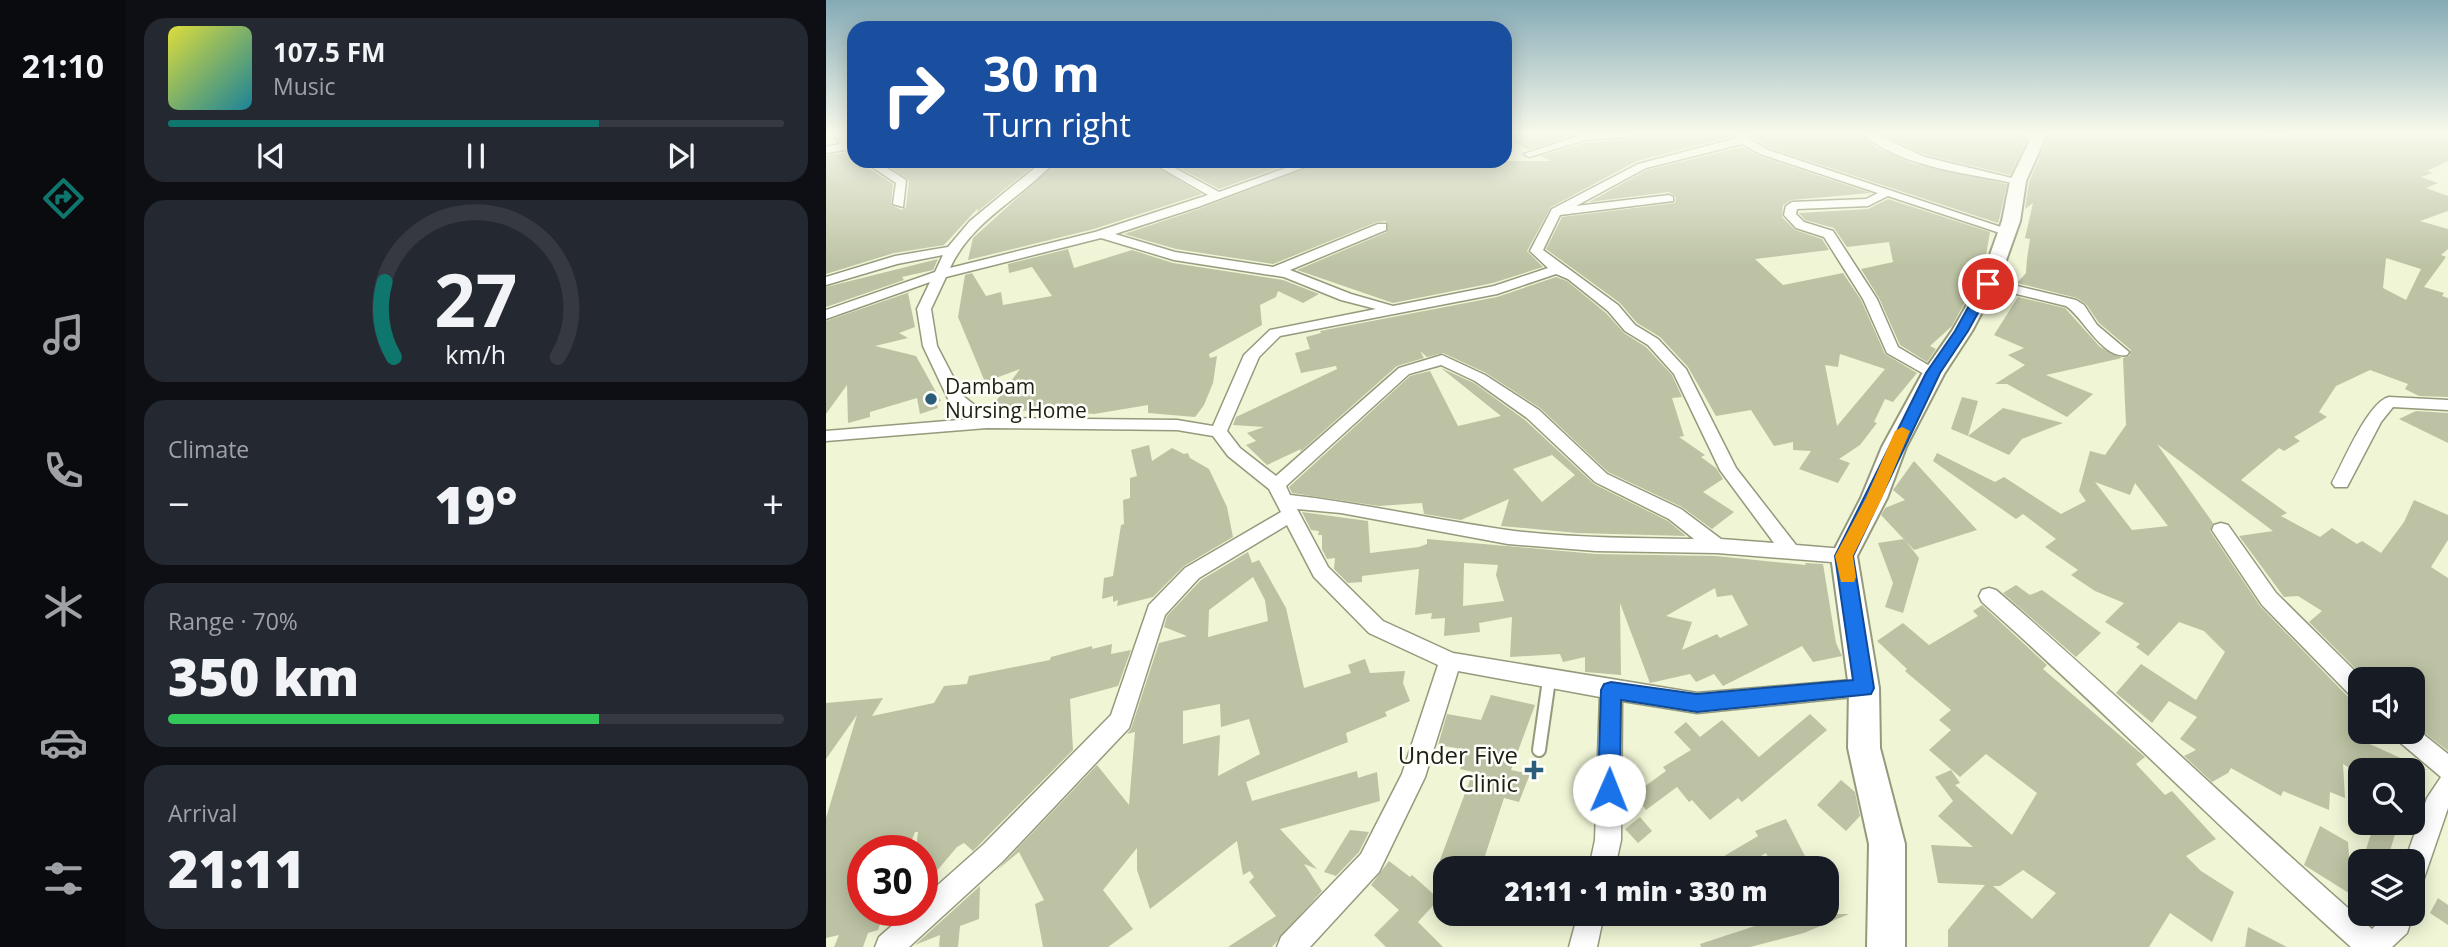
<!DOCTYPE html>
<meta charset="utf-8">
<style>
body{margin:0;font-family:"Open Sans",sans-serif;background:#242831;color:#f1f3f6;height:100vh;display:flex;flex-direction:column;font-size:26px;white-space:nowrap}
*{box-sizing:border-box;margin:0}
p{font-size:23px;color:#9ea1a6}
.icon{flex:none;width:38px;height:38px;fill:none;stroke:currentColor;stroke-width:2;stroke-linecap:round;stroke-linejoin:round}
.map{position:relative;flex:1;overflow:hidden}
.sheet{display:flex;flex-direction:column;gap:18px;padding:18px;background:#0d0f14;width:700px}
.sheet>*{flex:none}
.banner{position:absolute;left:21px;top:21px;width:665px;height:147px;border-radius:21px;box-shadow:0 4px 18px #0003;background:#1a4fa0;color:#fff;overflow:hidden}
.tools{position:absolute;left:1522px;top:667px;display:grid;gap:14px}
.tools a{display:grid;place-items:center;width:77px;height:77px;border-radius:14px;background:#171b24;box-shadow:0 4px 18px #0003;font-size:35px}
.speed{position:absolute;left:21px;top:835px;display:flex;gap:14px;font-size:35px;font-weight:700;text-align:center}
.speed>*{display:grid;place-content:center;width:91px;height:91px;border-radius:50%;background:#171b24;box-shadow:0 4px 18px #0003;line-height:1}
.speed .limit{border:10px solid #d22;background:#fff;color:#111}
.pin{position:absolute;display:grid;place-items:center;width:60px;height:60px;color:#fff;margin:-30px;border:4px solid #fff;border-radius:50%;box-shadow:0 2px 7px #0007}
.me{position:absolute;width:77px;margin:-38px;rotate:1deg;stroke-linejoin:round;filter:drop-shadow(0 0 5px #0008)}
.turn{display:flex;align-items:center;gap:24px;height:147px;padding:0 21px;font-size:32px}
.turn .icon{width:91px;height:91px;stroke-width:2.5}
.turn b{display:block;font-size:49px;line-height:60px}
.big{font-size:52px;font-weight:800;line-height:1.1}
.sheet .card{flex:1;display:flex;flex-direction:column;justify-content:center;gap:10px;min-width:0;padding:0 24px;border-radius:21px;background:#242831}
.sheet .dial{align-items:center;gap:0}
.dial svg{height:182px;overflow:visible;fill:none;stroke:#363941;stroke-width:7;stroke-linecap:round;text-anchor:middle}
.dial text{fill:#f1f3f6;stroke:none}
.song{display:flex;align-items:center;gap:21px}
.cover{width:84px;height:84px;border-radius:10px;background:linear-gradient(135deg,hsl(60 70% 55%),hsl(190 70% 35%))}
.played{height:7px;border-radius:4px;background:linear-gradient(90deg,#0f766e 70%,#363941 70%)}
.keys{display:flex;justify-content:space-around;direction:ltr}
.heat{display:flex;justify-content:space-between;align-items:center;font-size:38px;direction:ltr}
.charge{height:10px;border-radius:5px;background:linear-gradient(90deg,#34c759 70%,#363941 0)}
.trip{position:absolute;left:607px;top:856px;width:406px;height:70px;border-radius:21px;background:#171b24;box-shadow:0 4px 18px #0003;font-weight:800;line-height:70px;text-align:center}
main{display:flex;flex:1;min-height:0}
.tabs{display:flex;flex-direction:column;width:126px;justify-content:space-around;align-items:center;background:#090b0e;color:#9ea1a6}
.tabs .icon{width:49px;height:49px}
.tabs .on{color:#0f766e}
.tabs b{font-size:32px;color:#f1f3f6}
.map>svg:first-child{display:block}
.building{fill:#bcc2a3;fill-rule:evenodd}
.lines{fill:none;stroke-linecap:round;stroke-linejoin:round}
.lane-casing{stroke:#949a7c;stroke-width:16}
.street-casing{stroke:#949a7c;stroke-width:3}
.secondary-casing{stroke:#949a7c;stroke-width:4}
.lane{stroke:#fff;stroke-width:12}
.street{fill:#fff;fill-rule:evenodd}
.secondary{fill:#fff;fill-rule:evenodd}
.route{fill:#1a73e8;stroke:#114b97;stroke-width:2}
.slow{fill:#f59e0b}
.poi-dot{fill:#2b5d7a;stroke:#fefff9;stroke-width:2.5}
.labels{text-anchor:middle;stroke-width:5;stroke-linejoin:round;paint-order:stroke}
.poi-label{font-size:21px;fill:#1d2014;stroke:#fefff9;text-anchor:start}
.near-poi-label{font-size:24px;fill:#1d2014;stroke:#fefff9;text-anchor:end}
</style>
<main>
<nav class="tabs">
<b>21:10</b>
<svg class="icon on" aria-label="directions" viewBox="0 0 24 24"><path d="M12 3l9 9-9 9-9-9zM9 14v-3h6M13 9l2 2-2 2"/></svg>
<svg class="icon" aria-label="music" viewBox="0 0 24 24"><path d="M9 18V5l10-2v13"/><circle cx="6" cy="18" r="3"/><circle cx="16" cy="16" r="3"/></svg>
<svg class="icon" aria-label="phone" viewBox="0 0 24 24"><path d="M5 4h4l2 5-3 2q2 4 5 5l2-3 5 2v4C11 20 4 13 5 4z"/></svg>
<svg class="icon" aria-label="climate" viewBox="0 0 24 24"><path d="M12 3v18M4 7l16 10M4 17L20 7"/></svg>
<svg class="icon" aria-label="car" viewBox="0 0 24 24"><path d="M5 17H2v-5l4-1 3-4h7l3 4 3 1v5h-3M9 17h6M6 11h13"/><circle cx="7" cy="17" r="2"/><circle cx="17" cy="17" r="2"/></svg>
<svg class="icon" aria-label="filters" viewBox="0 0 24 24"><path d="M4 7h16M4 17h16"/><circle cx="9" cy="7" r="2"/><circle cx="15" cy="17" r="2"/></svg>
</nav>
<section class="sheet">
<div class="card">
<div class="song"><i class="cover"></i><div><b>107.5 FM</b><p>Music</p></div></div>
<div class="played"></div>
<div class="keys"><svg class="icon" aria-label="previous" viewBox="0 0 24 24"><path d="M18 5L8 12l10 7zM5 5v14"/></svg><svg class="icon" aria-label="pause" viewBox="0 0 24 24"><path d="M8 5v14M16 5v14"/></svg><svg class="icon" aria-label="next" viewBox="0 0 24 24"><path d="M6 5l10 7-10 7zM19 5v14"/></svg></div>
</div>
<div class="card dial"><svg viewBox="0 0 100 80">
<path d="M14 69A42 42 0 1 1 86 69"/>
<path d="M14 69A42 42 0 0 1 10 36" stroke="#0f766e"/>
<text x="50" y="56" font-size="32" font-weight="700">27</text>
<text x="50" y="72" font-size="11">km/h</text>
</svg></div>
<div class="card"><p>Climate</p>
<div class="heat"><a>−</a><b class="big">19°</b><a>+</a></div>
</div>
<div class="card"><p>Range · 70%</p><b class="big">350 km</b><div class="charge"></div></div>
<div class="card"><p>Arrival</p><b class="big">21:11</b></div>
</section>
<div class="map">
<svg width="1622" height="947" viewBox="0 0 1622 947">
<rect width="100%" height="100%" fill="#eff5d5"/>
<!-- building -->
<path class="building" d="M679 134H751L703 150 679 138Z
M807 134H908V136L811 161 725 207 701 251 717 267 667 283 567 303 471 270 561 232 560 221 551 222 447 264 350 249 298 234 373 209 498 161H725L715 156 759 143 800 140Z
M923 134H1035L1051 148 1088 164 1181 184 1173 220 1172 223 943 148Z
M1054 134H1188L1201 141 1184 175 1100 155Z
M1224 134H1436L1455 140 1456 134H1622V161L1601 171 1607 173 1595 177 1612 183 1600 188 1622 196V211L1594 221 1622 229V249L1615 255 1620 257 1598 287 1618 293 1616 296 1622 298V397L1593 396 1579 389 1582 384 1544 370 1510 386 1493 412 1501 417 1468 437 1474 441 1458 451 1453 448 1415 480 1461 513 1455 516 1494 537 1506 528 1531 544 1536 541 1555 553 1578 522 1588 500 1622 515V540L1605 567 1622 578V751L1587 724V679H1540L1483 622 1496 611 1472 596 1458 597 1413 536 1447 531 1331 444 1387 523 1384 531 1434 606 1525 700 1535 702V740L1601 770H1527L1517 764 1519 798 1504 792 1503 810 1457 791 1455 796 1405 768 1402 773 1386 782 1358 756 1370 750 1354 739 1371 717 1343 701 1326 723 1290 693 1315 664 1370 700 1399 652 1378 631 1353 622 1322 656 1310 647 1314 644 1279 622 1298 603 1269 591 1245 575 1252 570 1219 547 1230 539 1197 514 1190 519 1107 461 1111 453 1169 482 1178 477 1235 514 1260 501 1253 491 1264 451 1279 455 1300 425 1297 358 1303 356 1305 350 1273 323 1260 304 1251 298 1191 283 1200 273 1201 259 1204 239 1199 238 1207 203 1199 209 1203 182ZM1560 258 1595 269 1580 300 1557 288ZM1269 482 1304 495 1309 483 1342 526 1306 530Z
M916 147 933 156 1045 193 965 200 957 205 956 217 969 230 996 239 1003 250 929 259 957 285 1017 273 1035 300 1059 354 1091 373 1067 402 1059 399 1048 422 1051 423 1034 445 1013 459 1024 463 1012 483 973 469 985 451 967 450V442L948 446 925 410 890 416 862 367 834 337 811 323 794 303 720 249 736 217 849 203 850 197 843 192 763 202 821 170ZM1014 354 1059 369 1011 426 999 365 1012 367Z
M18 153 67 184 65 205 76 210 80 207 83 180 55 161H213L151 212 152 208 118 245 68 253 0 274V155Z
M232 161H321L376 194 268 229 142 260 147 238Z
M341 161H471L393 189Z
M1062 199 1164 232 1159 261 1154 260 1145 291 1126 326 1104 346 1110 349 1101 362 1074 345 1053 298 1035 269 1067 262 1063 242 1021 247 1008 228 979 220 973 213 1042 209Z
M242 249 248 268 306 250 347 263 457 280 493 294 477 303 452 291 450 297 434 305 436 325 383 354 384 358 391 356 387 383 378 405 369 417 322 413V405L268 414 213 409 197 411 198 408 164 409 194 369 159 382 132 317 139 275 146 273 160 296 175 292 177 305 226 296 206 267 183 273 182 264Z
M112 259 107 270 76 277 78 280 0 307V287Z
M730 277 741 281 780 313 798 333 820 347 846 375 856 397 846 398 858 436 853 437 879 455 875 457 890 468 897 479 877 492 908 512 886 529 856 507 782 472 714 408 660 373 617 353 601 357 594 351 598 358 571 366 474 452 475 449 441 465 420 445 430 441 421 433 438 427 407 425 410 417 511 369 510 366 475 373 469 353 484 349 480 337 495 333 494 331 671 297Z
M87 291 82 293 89 327 73 333 82 338 49 346 90 356 115 401 110 402 112 408 94 414 91 398 44 412V417L22 423 21 385 0 414V321Z
M1192 297 1239 308 1274 347 1296 358 1220 375 1267 394 1241 417 1181 384H1169L1199 365 1182 355 1198 348 1168 335Z
M615 368 648 383 699 420 768 484 842 521 860 536 751 533 675 526 683 499 635 520 598 514 596 503 553 506 466 493 463 487 584 376 604 371 632 426 675 416ZM726 455 749 475 716 502 687 469Z
M1136 397 1152 401 1142 436 1125 429Z
M1177 408 1237 423 1196 439 1183 455 1142 436Z
M1590 411 1622 413V443L1573 419Z
M323 445 326 461 346 448 358 454 362 453 364 458 383 469 401 507 407 537 358 566 327 597 291 606 292 600 287 602V596L276 599 278 578 287 576 295 525 298 524 297 500 304 498V478L311 476 305 450Z
M1088 461 1140 518 1151 530 1088 550 1055 515 1059 508 1079 500 1067 490Z
M476 512 542 521 544 553 593 547 601 544V539L770 554 890 556 980 565 979 563 997 564 1010 643 1016 656 987 662 976 646 897 686 888 674 870 682 864 674 824 683 794 603 795 675 759 672V657L737 662 734 654 684 657 686 617 653 623 654 632 618 636 619 618 605 619 606 613 589 615 593 569 536 576V582L522 583 508 569 509 558 501 559 496 549V535H492L493 531 485 530ZM638 563 672 565 670 575 678 601 637 606ZM889 588 891 597 906 595 922 625 894 638 891 634 856 650 866 622 840 616Z
M1078 539 1093 558 1077 613 1059 607 1067 583 1052 543Z
M422 552 426 563 433 560 460 608 478 688 525 673 522 665 539 659 544 673 579 671 577 683 584 701 559 712 561 716 520 733 522 742 420 782 426 801 531 771 532 778 551 772 554 801 454 829 491 869 478 864 496 891 446 947H402L450 916 423 882 428 877 424 871 417 875 411 841 324 909 311 870V848L277 890 307 929 282 947H217L209 904 218 900 193 852 170 871 271 765 303 805 309 732 301 734 305 729 333 643 361 636 338 627 341 616 375 580ZM427 577 439 600 442 621 382 637 383 610ZM394 704 395 727 423 719 434 754 392 776 394 735 357 744V711Z
M1190 585 1204 595 1216 590 1275 633 1250 657 1177 593Z
M1156 605 1221 665 1217 669 1319 757 1310 764 1339 795 1346 791 1390 839 1360 856 1375 871 1408 892 1386 942 1344 913 1323 947H1122V930L1159 885 1112 883 1105 845 1147 847 1112 816 1127 801 1109 777 1125 770 1134 783 1129 785 1186 835 1211 793 1160 754 1134 777 1103 750 1125 730 1113 720 1125 710 1079 671 1081 669 1051 641 1077 623 1103 645 1152 616 1147 611ZM1197 870 1230 893 1206 919 1167 886H1174Z
M286 644 285 654 305 650 292 686 244 699 247 750 147 851 138 843 131 847 109 873 96 868V850H90L92 832H89L82 850H37V910H59L52 930 42 933 37 947H8L13 935 0 938V818L31 715 0 759V703L57 698 46 716 108 703 118 686 141 684 143 676 224 660 225 657 266 646V649Z
M665 695 709 705 685 770 704 774 693 802 678 798 655 868H611L647 772 634 769 642 750 612 745 621 714 655 720Z
M984 714 1001 730 916 802 912 798 884 820 866 800 863 802 851 787 820 810 808 794 840 771 837 767 865 750 848 732 860 722 874 737 896 720 933 757Z
M1015 780 1029 792 1034 816 1020 831 991 805Z
M814 817 826 831 812 843 799 829Z
M960 819 985 868H947L940 853 915 868H878L932 836 929 831Z
M1549 822 1570 831 1561 861H1536Z
M1494 826 1522 842 1526 895 1478 865Z
M524 830 543 832 533 852 510 876 498 872Z
M563 861 584 877 586 875 613 899 592 922 617 947H560L548 935 573 910 545 885Z
M154 886 153 919 134 926 132 947H113L114 935 89 945Z
M1612 898 1622 905V925L1604 913Z
M931 914H1023L978 933 924 947H875L874 944 935 924Z
M1422 927 1461 947H1419Z"/>
<g class="lines">
<!-- lane casing -->
<g class="lane-casing">
<path id="lane" d="M713 750 723 680"/>
</g>
<!-- street casing -->
<g class="street-casing">
<path id="street" d="M8 134H18L28 147V155L18 150 0 153V147L14 144Z
M758 134H805L800 137 759 140 703 157 698 154Z
M910 134H920L922 138 942 150 1187 231 1177 234 1062 196 1042 206 971 209 970 214 978 222 1007 231 1051 299 1072 347 1112 371 1115 374 1112 377 1107 379 1061 353 1037 299 998 237 970 228 958 215 960 206 966 202 1040 199 1052 193 934 154 916 144 820 168 750 206 843 195 847 197V201L734 215 717 250 792 305 809 325 832 339 860 369 910 468 970 545 1018 549 1025 551 1028 556 1025 561 1018 563 891 553 770 551 682 544 515 513 471 509 502 567 557 621 627 653 871 693 1038 679 1046 681 1049 688 1046 695 871 713 796 701 795 840 789 868H763L769 840 774 697 632 671 599 777 553 872 484 947H451L455 937 535 854 576 774 612 665 543 633 488 577 461 525 373 578 339 615 303 728 176 862 83 947H49L53 937 84 910H96V899L158 844 285 715 323 605 359 568 455 512 443 489 402 456 387 436 351 430 161 428 0 441V431L145 419 124 403 97 346 91 309 104 282 0 319V310L109 272 117 255 71 264 0 285V277L69 256 122 247 144 221 217 161H229C195 199 146 220 124 268L269 232 382 195 323 161H336L393 192 479 161H495L372 207 289 234 349 252 447 267 552 224H560V230L464 270 525 294 567 306 668 286 722 268 704 251 726 209 812 164 911 138ZM275 238 348 260 458 277 515 300 550 309 444 330 418 355 387 426 351 420 165 418 137 396 111 346 105 309 120 277ZM730 274 742 279 782 311 799 331 822 345 848 374 894 470 948 543 895 539 855 509 781 474 713 410 659 375 616 355 573 368 450 476 414 448 401 431 433 357 454 336 671 294ZM615 365 649 381 701 418 769 482 843 519 868 539C806 538 743 538 681 530 608 520 537 503 464 495L460 486 583 374Z
M1037 134H1049L1099 157 1198 181 1192 184C1146 174 1072 167 1037 134Z
M1191 134H1205L1217 139 1212 142Z
M37 161H50L80 180 77 207 67 204 70 183Z
M1162 279 1250 300 1258 305 1271 325 1303 352 1301 355C1277 360 1257 317 1240 306L1157 286V280Z
M1563 397 1622 400V410L1567 407 1555 422 1521 487H1509L1506 483C1517 463 1542 402 1563 397Z
M1395 523 1402 525 1450 593 1537 679H1535V700L1527 698 1436 605 1386 530 1388 525Z
M1163 588 1170 590C1298 700 1418 818 1546 929L1561 914H1587L1581 933 1566 947H1525C1400 835 1282 714 1156 602L1153 596 1156 590Z
M1587 726 1622 754V808L1596 884 1587 888V861H1579L1601 798 1615 777 1570 739 1567 732H1587Z
M752 914H778L771 947H743Z"/>
</g>
<!-- secondary casing -->
<g class="secondary-casing">
<path id="secondary" d="M1207 134H1221L1200 181 1194 221 1173 280 1146 331 1118 374 1080 447 1061 498 1031 556 1053 688 1054 748 1079 844V947H1041L1043 844 1022 748 1023 688 1005 556 1035 498 1056 447 1096 374 1126 331 1155 280 1176 221 1184 181Z"/>
</g>
<!-- lane -->
<use href="#lane" class="lane"/>
<!-- street -->
<use href="#street" class="street"/>
<!-- secondary -->
<use href="#secondary" class="secondary"/>
</g>
<!-- sky -->
<linearGradient id="sky" x2="0" y2="1"><stop stop-color="#85aab6"/><stop offset="0.5" stop-color="#f8faec"/><stop offset="1" stop-color="#f8faec" stop-opacity="0"/></linearGradient>
<rect width="1622" height="266" fill="url(#sky)"/>
<!-- route -->
<path class="route" d="M1162 280 1168 284 1142 331 1114 373 1027 556 1048 688 1045 694 871 712 795 700 794 790 791 797 783 800 776 797 772 790 775 690 778 684 785 682 871 694 1027 680 1009 556 1100 373 1129 331 1155 284Z"/>
<!-- slow -->
<path class="slow" d="M1076 427 1084 431 1056 498 1027 556 1030 577 1028 582H1015L1009 556 1040 498 1069 431Z"/>
<!-- markers -->
<g class="poi-dot">
<circle cx="105" cy="399" r="7"/>
<path d="M704.5 759.5h7v7h7v7h-7v7h-7v-7h-7v-7h7z"/>
</g>
<g class="labels">
<!-- poi labels -->
<g class="poi-label">
<text x="119" y="394">Dambam<tspan x="119" dy="24">Nursing Home</tspan></text>
</g>
<!-- near-poi labels -->
<g class="near-poi-label">
<text x="692" y="764">Under Five<tspan x="692" dy="28">Clinic</tspan></text>
</g>
</g>
</svg>
<div class="tools">
<a><svg class="icon" aria-label="sound" viewBox="0 0 24 24"><path d="M4 9h4l5-4v14l-5-4H4zM17 9q2 3 0 6"/></svg></a>
<a><svg class="icon" aria-label="search" viewBox="0 0 24 24"><circle cx="10" cy="10" r="6"/><path d="M15 15l6 6"/></svg></a>
<a><svg class="icon" aria-label="layers" viewBox="0 0 24 24"><path d="M12 4l9 5-9 5-9-5zM3 14l9 5 9-5"/></svg></a>
</div>
<div class="speed"><div class="limit">30</div></div>
<div class="pin" style="left:1162px;top:284px;background:#d93025"><svg class="icon" aria-label="arrive" viewBox="0 0 24 24"><path d="M6 21V4h12l-3 4 3 4H6"/></svg></div>
<svg class="me" style="left:783px;top:790px" viewBox="-20 -20 40 40"><circle r="19" fill="#fff"/><path d="M0-13L10 11 0 6-10 11z" fill="#1a73e8"/></svg>
<div class="trip">21:11 · 1 min · 330 m</div>
<div class="banner">
<div class="turn"><svg class="icon" aria-label="right" viewBox="0 0 24 24"><path d="M7 20v-9h11M14 6l5 5-5 5"/></svg><div><b>30 m</b>Turn right</div></div>
</div>
</div>
</main>
